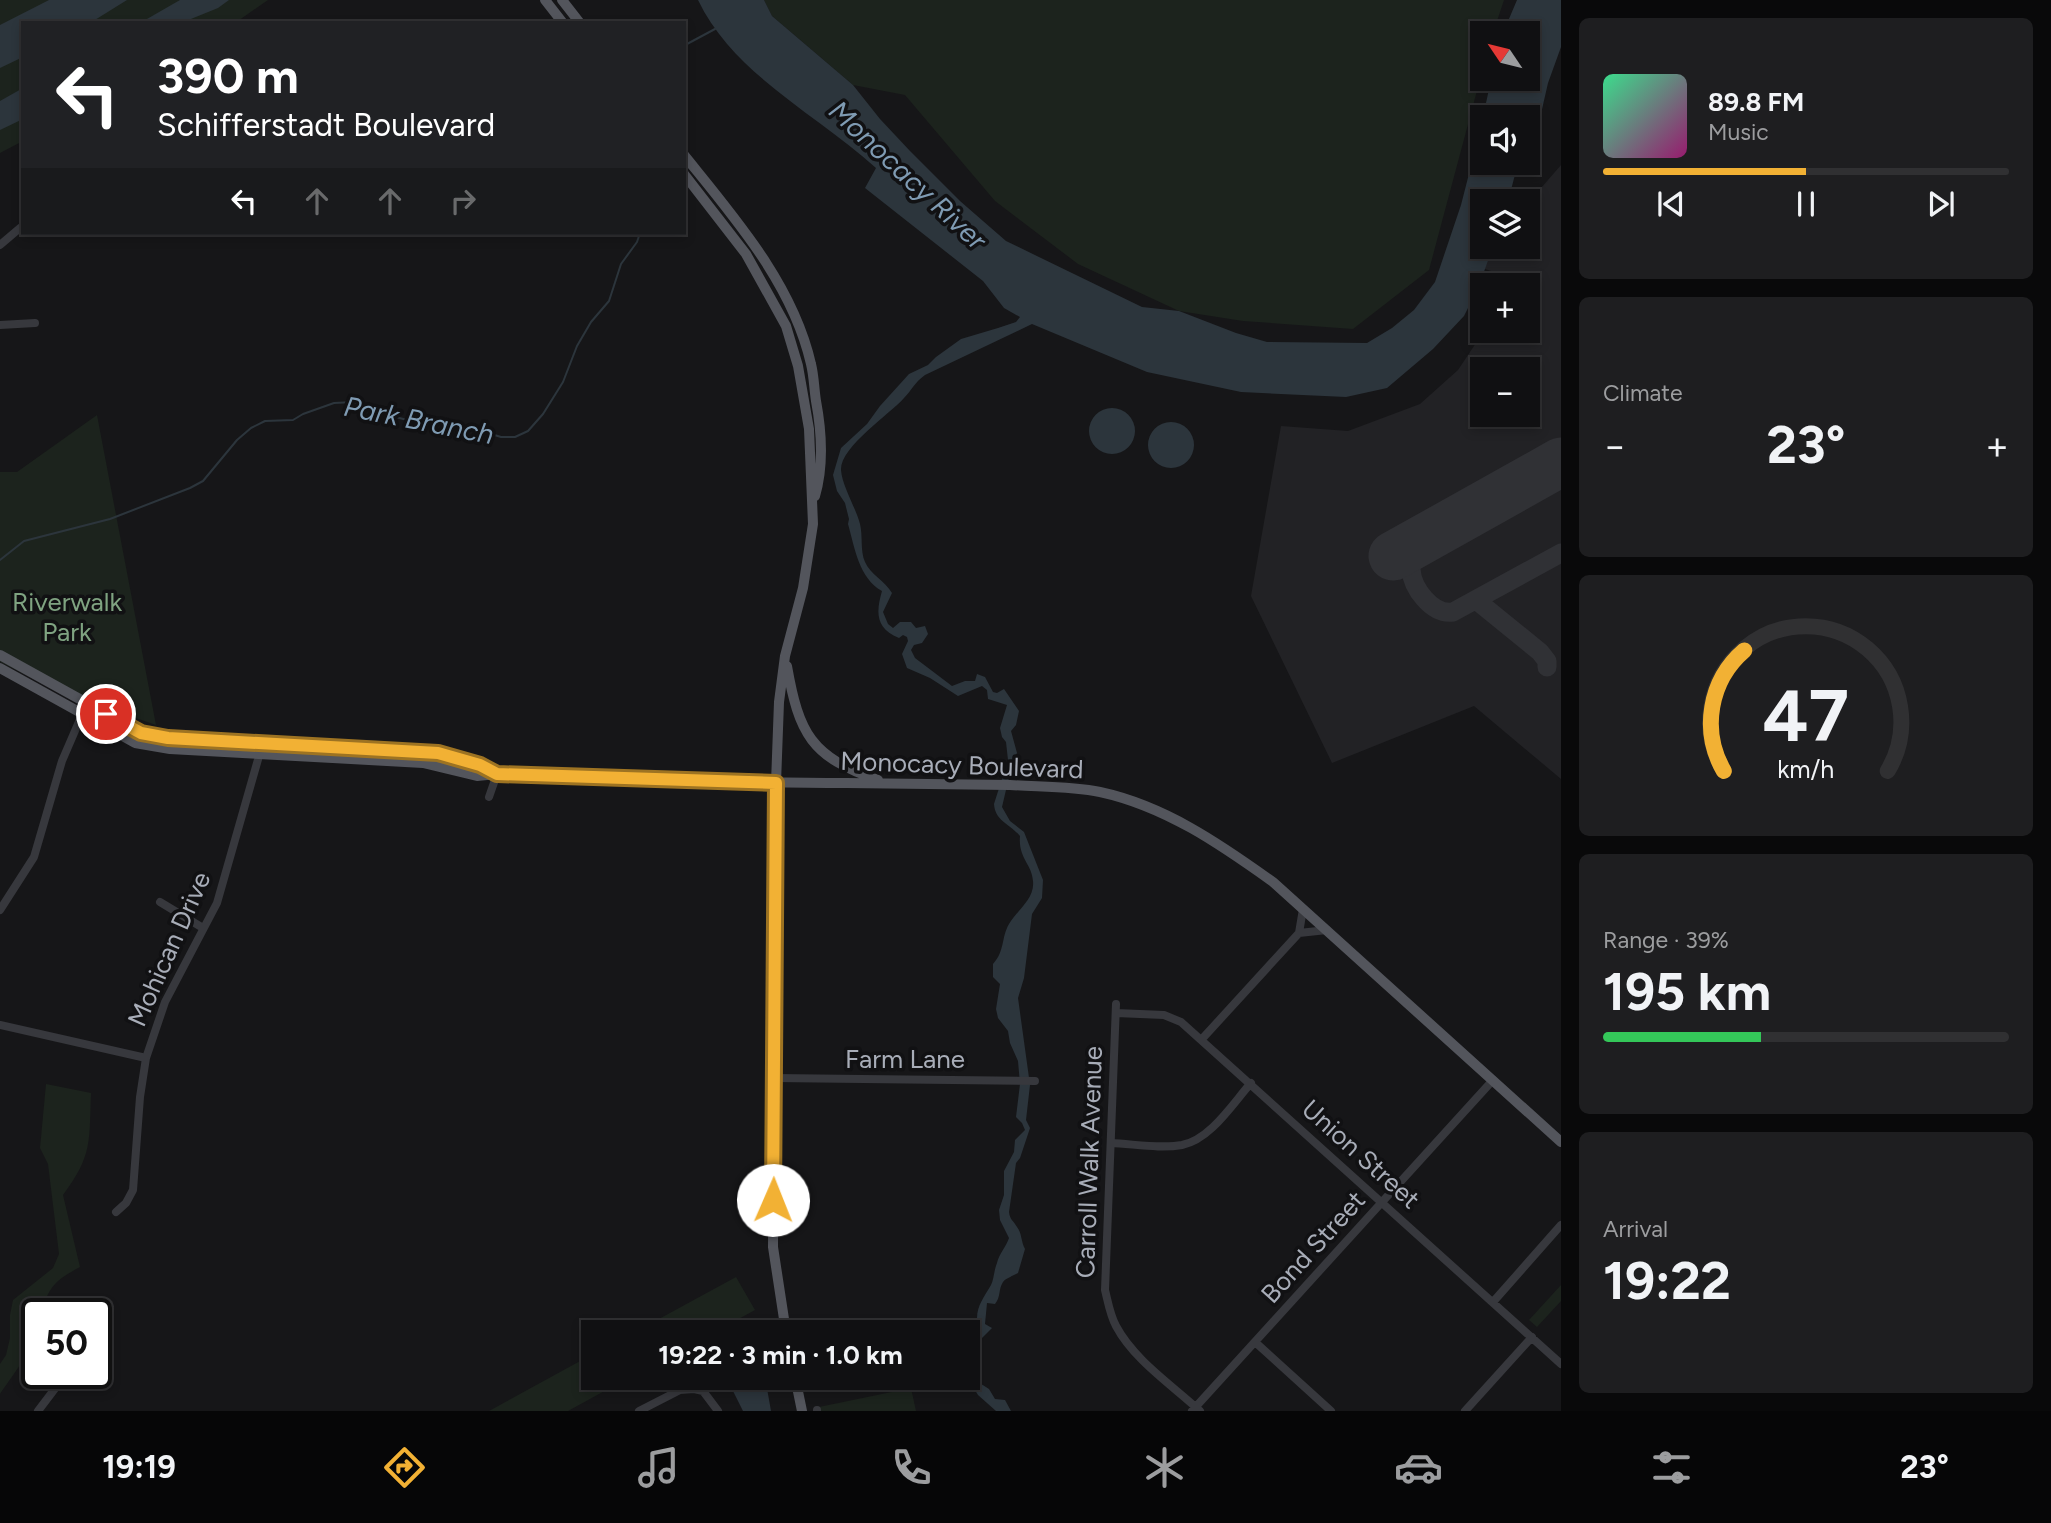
<!DOCTYPE html>
<meta charset="utf-8">
<style>
body{margin:0;font-family:Figtree,sans-serif;background:#1e1e20;color:#f1f3f6;height:100vh;display:flex;flex-direction:column;font-size:26px;white-space:nowrap}
*{box-sizing:border-box;margin:0}
p{font-size:23px;color:#9c9d9f}
.icon{flex:none;width:38px;height:38px;fill:none;stroke:currentColor;stroke-width:2;stroke-linecap:round;stroke-linejoin:round}
.map{position:relative;flex:1;overflow:hidden}
.side{display:flex;flex-direction:column;gap:18px;padding:18px;background:#09090a;width:490px}
.side>*{flex:none}
.banner{position:absolute;left:21px;top:21px;width:665px;height:214px;border-radius:0px;box-shadow:0 4px 10px #0003,0 0 0 2px #303032;background:#202124;color:#fff;overflow:hidden}
.needle{width:46px;rotate:305deg}
.tools{position:absolute;left:1470px;top:21px;display:grid;gap:14px}
.tools a{display:grid;place-items:center;width:70px;height:70px;border-radius:0px;background:#101012;box-shadow:0 4px 10px #0003,0 0 0 2px #303032;font-size:35px}
.speed{position:absolute;left:21px;top:1298px;display:flex;gap:14px;font-size:35px;font-weight:700;text-align:center}
.speed>*{display:grid;place-content:center;width:91px;height:91px;border-radius:50%;background:#101012;box-shadow:0 4px 10px #0003,0 0 0 2px #303032;line-height:1}
.speed .limit{border:4px solid #111;border-radius:10px;background:#fff;color:#111}
.pin{position:absolute;display:grid;place-items:center;width:60px;height:60px;color:#fff;margin:-30px;border:4px solid #fff;border-radius:50%;box-shadow:0 2px 7px #0007}
.me{position:absolute;width:77px;margin:-38px;rotate:1deg;stroke-linejoin:round;filter:drop-shadow(0 0 5px #0008)}
.turn{display:flex;align-items:center;gap:24px;height:147px;padding:0 21px;font-size:32px}
.turn .icon{width:91px;height:91px;stroke-width:2.5}
.turn b{display:block;font-size:49px;line-height:60px}
.lanes{display:flex;align-items:center;height:66px;padding:0 21px;background:#0003;justify-content:center;gap:35px;direction:ltr}
.lanes .off{opacity:.35}
.big{font-size:52px;font-weight:700;line-height:1.1}
.side .tile{flex:1;display:flex;flex-direction:column;justify-content:center;gap:10px;min-width:0;padding:0 24px;border-radius:10px;background:#1e1e20}
.side .dial{align-items:center;gap:0}
.dial svg{height:182px;overflow:visible;fill:none;stroke:#303032;stroke-width:7;stroke-linecap:round;text-anchor:middle}
.dial text{fill:#f1f3f6;stroke:none}
.song{display:flex;align-items:center;gap:21px}
.cover{width:84px;height:84px;border-radius:10px;background:linear-gradient(135deg,hsl(150 70% 55%),hsl(320 70% 35%))}
.played{height:7px;border-radius:4px;background:linear-gradient(90deg,#f2b134 50%,#303032 50%)}
.keys{display:flex;justify-content:space-around;direction:ltr}
.heat{display:flex;justify-content:space-between;align-items:center;font-size:38px;direction:ltr}
.charge{height:10px;border-radius:5px;background:linear-gradient(90deg,#34c759 39%,#303032 0)}
.trip{position:absolute;left:581px;top:1320px;width:399px;height:70px;border-radius:0px;background:#101012;box-shadow:0 4px 10px #0003,0 0 0 2px #303032;font-weight:700;line-height:70px;text-align:center}
.tab-bar{display:flex;height:112px;justify-content:space-around;align-items:center;background:#060607;color:#9c9d9f}
.tab-bar .icon{width:49px;height:49px}
.tab-bar .selected{color:#f2b134}
.tab-bar b{font-size:32px;color:#f1f3f6}
main{display:flex;flex:1;min-height:0}
.map>svg:first-child{display:block}
.built{fill:#222225;fill-rule:evenodd}
.green{fill:#1c231d}
.water{fill:#2c353c}
.lines{fill:none;stroke-linecap:round;stroke-linejoin:round}
.stream{stroke:#2c353c;stroke-width:2}
.taxiway{stroke:#303135;stroke-width:19}
.runway{stroke:#303135;stroke-width:49}
.minor{stroke:#37383d;stroke-width:8}
.major{stroke:#53555c;stroke-width:10}
.route-casing{stroke:#9d7322;stroke-width:18}
.route{stroke:#f2b134;stroke-width:12}
.labels{text-anchor:middle;stroke-width:7;stroke-linejoin:round;paint-order:stroke}
.park-label{font-size:26px;fill:#7fa381;stroke:#111113}
.street-label{font-size:26px;fill:#a8adb8;stroke:#111113}
.water-label{font-size:28px;font-style:italic;fill:#7f9bb3;stroke:#111113}
</style>
<main>
<div class="map">
<svg width="1561" height="1411" viewBox="0 0 1561 1411">
<rect width="100%" height="100%" fill="#161618"/>
<!-- built -->
<path class="built" d="M1561 165V779L1474 706 1332 763 1251 596 1281 426 1348 431 1420 404 1458 370 1484 331H1528V285H1515L1518 280 1473 265 1489 247H1528V203ZM1482 369H1528V415H1482Z"/>
<!-- green -->
<path class="green" d="M0 0H268L235 23H23V141L0 153Z
M764 0H1504L1493 33H1482V72L1429 270 1353 329 1243 321 1179 311 1078 264 995 201 905 95 853 85 772 16Z
M97 415 156 725 60 692 0 662V472H17Z
M46 1084 91 1093C89 1141 93 1155 63 1195L80 1267C54 1281 50 1286 40 1314H37C37 1346 17 1369 0 1394V1364L6 1355 10 1338V1315L13 1300 53 1268 59 1254 48 1164 40 1148Z
M736 1277 755 1310 715 1332H635Z
M1561 1285V1301L1537 1327 1529 1320Z
M593 1354V1377H630L568 1411H489Z
M911 1388 916 1411H820L819 1407Z"/>
<!-- water -->
<path class="water" d="M49 0H127L90 23H23V57L0 68V25Z
M180 0H229L218 8 181 23H140Z
M698 0H764L772 16 853 85 880 119 910 151 960 201 1006 241 1142 307 1179 311 1236 333 1267 342 1367 343 1392 328 1414 310 1435 282 1461 205 1482 123V163H1521L1516 171 1508 201H1482V247H1493L1478 288 1464 316 1433 349 1387 388 1346 397 1241 392 1147 372 1032 324 925 375C914 383 912 390 904 398 890 414 840 447 841 470 842 486 856 508 860 524 863 536 860 551 865 562 870 574 885 581 892 593L883 612 888 624 893 628 900 622H911L916 628 925 626 928 634 922 643 914 645 911 650 915 658 952 686 965 681H975L977 674 985 677 993 692 997 693 1004 689 1019 711 1016 725 1011 731 1017 753 1013 760 1002 807 1010 821 1024 832 1043 880 1042 898 1032 914 1024 978 1018 998 1030 1085 1026 1120 1030 1128 1020 1158 1016 1163 1009 1212C1010 1220 1013 1220 1017 1227 1022 1233 1021 1242 1025 1249L1018 1273C1013 1276 1006 1278 1003 1282 998 1290 1001 1297 995 1304L987 1303 985 1324 992 1328 975 1345 969 1355 978 1382 989 1389 995 1399 1005 1400 1011 1411H996L978 1395 967 1377 968 1341 978 1326C974 1309 983 1299 991 1285 994 1279 994 1270 997 1263 999 1254 1006 1247 1009 1238L1000 1220 999 1210 1004 1195V1171L1014 1152 1015 1140 1025 1130 1022 1123 1016 1117 1020 1084 1018 1061 1010 1043 1008 1031 998 1018 996 1009 1000 984 993 977V964C1005 951 1001 938 1009 924 1017 910 1035 899 1033 881 1032 864 1018 858 1020 836 1010 824 995 821 994 804L1008 760 1006 742 1002 737 1000 728 1007 705 988 699 987 690 982 686 958 696 930 678 907 668 902 654 908 641 907 637 903 635 899 638C875 628 876 612 882 591 859 578 855 549 848 524L849 519 845 503 837 491 833 475 841 448 867 424 880 406 909 374 928 365 936 357 961 339 998 328 1016 322 1020 317 1004 308 983 281 865 188 876 168C817 114 734 75 698 0Z
M1517 0H1561V47L1548 83 1535 140 1528 152V117H1483L1489 89V79H1528V33H1503Z
M23 88V119L0 130V101Z
M1089 431a23 23 0 1 1 46 0a23 23 0 1 1-46 0Z
M1148 445a23 23 0 1 1 46 0a23 23 0 1 1-46 0Z
M726 1377H765L771 1411H743Z"/>
<g class="lines">
<!-- stream -->
<path class="stream" d="M684 49 687 44 715 29
M0 560 24 541 110 519 190 488 203 481 237 440 251 428 265 421 293 420 303 414 334 403 354 402 384 414 411 421H449L501 437H515L528 431 543 414 563 382 577 346 591 322 609 301 621 264 637 242 640 233"/>
<!-- taxiway -->
<path class="taxiway" d="M1417 542C1414 551 1410 560 1411 569 1412 588 1432 615 1453 612L1561 553
M1476 600 1540 652 1547 661V667"/>
<!-- runway -->
<path class="runway" d="M1393 556 1561 462"/>
<!-- minor -->
<path class="minor" d="M0 245 20 228
M0 325 35 323
M489 797 497 774
M160 902 203 928
M0 910 34 857 62 761 87 703
M1299 933 1327 930
M1116 1004 1105 1290C1108 1302 1110 1315 1116 1326 1134 1360 1172 1385 1200 1411
M1116 1013 1164 1015 1181 1022 1561 1364
M0 1025 146 1058
M1202 1039 1299 933 1303 909
M774 1078 1035 1081
M1111 1143C1134 1144 1160 1149 1182 1145 1211 1139 1233 1103 1251 1083
M116 1212 126 1203 133 1190 140 1097 146 1058 165 1002 217 903 261 749
M1493 1302 1561 1225
M1255 1342 1331 1411
M817 1410V1411
M38 1411 66 1374
M639 1411 680 1390 694 1389 703 1391 718 1411
M1192 1411 1493 1080
M1465 1411 1532 1337"/>
<!-- major -->
<path class="major" d="M545 0 563 23
M562 0 580 23
M684 155C734 217 793 284 811 364 814 376 814 388 816 401 822 433 824 465 815 496
M684 174 746 254 786 326 798 366 809 429 813 524 803 588 785 656 779 702 776 783 773 1247 786 1332
M0 655 141 733 168 738 438 753 480 765 497 774
M787 666C799 734 811 757 878 780
M0 668 135 743 170 749 423 763 477 776 497 774C614 778 730 783 846 783 901 784 956 784 1010 785 1040 787 1071 786 1100 792 1165 806 1220 844 1273 882L1561 1142
M795 1377 802 1411"/>
</g>
<g class="lines">
<!-- route casing -->
<g class="route-casing">
<path id="route" d="M106 714 141 733 168 738 438 753 480 765 497 774 776 783 773 1200"/>
</g>
<!-- route -->
<use href="#route" class="route"/>
</g>
<g class="labels">
<!-- park labels -->
<g class="park-label">
<text x="67" y="611">Riverwalk<tspan x="67" dy="30">Park</tspan></text>
</g>
<!-- street labels -->
<g class="street-label">
<text transform="translate(962 765) rotate(2)" y="9">Monocacy Boulevard</text>
<text transform="translate(169 949) rotate(-66)" y="9">Mohican Drive</text>
<text x="905" y="1068">Farm Lane</text>
<text transform="translate(1361 1154) rotate(42)" y="9">Union Street</text>
<text transform="translate(1089 1162) rotate(-88)" y="9">Carroll Walk Avenue</text>
<text transform="translate(1313 1247) rotate(-48)" y="9">Bond Street</text>
</g>
<!-- water labels -->
<g class="water-label">
<text transform="translate(908 175) rotate(43)" y="10">Monocacy River</text>
<text transform="translate(419 420) rotate(11)" y="10">Park Branch</text>
</g>
</g>
</svg>
<div class="tools">
<a><svg class="needle" viewBox="-14 -14 28 28"><path d="M0-13l5 13h-10z" fill="#e53935"/><path d="M0 13l5-13h-10z" fill="#9c9d9f"/></svg></a>
<a><svg class="icon" aria-label="sound" viewBox="0 0 24 24"><path d="M4 9h4l5-4v14l-5-4H4zM17 9q2 3 0 6"/></svg></a>
<a><svg class="icon" aria-label="layers" viewBox="0 0 24 24"><path d="M12 4l9 5-9 5-9-5zM3 14l9 5 9-5"/></svg></a>
<a>+</a>
<a>−</a>
</div>
<div class="speed"><div class="limit">50</div></div>
<div class="pin" style="left:106px;top:714px;background:#d93025"><svg class="icon" aria-label="arrive" viewBox="0 0 24 24"><path d="M6 21V4h12l-3 4 3 4H6"/></svg></div>
<svg class="me" style="left:773px;top:1200px" viewBox="-20 -20 40 40"><circle r="19" fill="#fff"/><path d="M0-13L10 11 0 6-10 11z" fill="#f2b134"/></svg>
<div class="trip">19:22 · 3 min · 1.0 km</div>
<div class="banner">
<div class="turn"><svg class="icon" aria-label="left" viewBox="0 0 24 24"><path d="M17 20v-9H6M10 6l-5 5 5 5"/></svg><div><b>390 m</b>Schifferstadt Boulevard</div></div>
<div class="lanes"><svg class="icon" aria-label="left" viewBox="0 0 24 24"><path d="M17 20v-9H6M10 6l-5 5 5 5"/></svg><svg class="icon off" aria-label="ahead" viewBox="0 0 24 24"><path d="M12 20V5M6 11l6-6 6 6"/></svg><svg class="icon off" aria-label="ahead" viewBox="0 0 24 24"><path d="M12 20V5M6 11l6-6 6 6"/></svg><svg class="icon off" aria-label="right" viewBox="0 0 24 24"><path d="M7 20v-9h11M14 6l5 5-5 5"/></svg></div>
</div>
</div>
<section class="side">
<div class="tile">
<div class="song"><i class="cover"></i><div><b>89.8 FM</b><p>Music</p></div></div>
<div class="played"></div>
<div class="keys"><svg class="icon" aria-label="previous" viewBox="0 0 24 24"><path d="M18 5L8 12l10 7zM5 5v14"/></svg><svg class="icon" aria-label="pause" viewBox="0 0 24 24"><path d="M8 5v14M16 5v14"/></svg><svg class="icon" aria-label="next" viewBox="0 0 24 24"><path d="M6 5l10 7-10 7zM19 5v14"/></svg></div>
</div>
<div class="tile"><p>Climate</p>
<div class="heat"><a>−</a><b class="big">23°</b><a>+</a></div>
</div>
<div class="tile dial"><svg viewBox="0 0 100 80">
<path d="M14 69A42 42 0 1 1 86 69"/>
<path d="M14 69A42 42 0 0 1 23 16" stroke="#f2b134"/>
<text x="50" y="56" font-size="32" font-weight="700">47</text>
<text x="50" y="72" font-size="11">km/h</text>
</svg></div>
<div class="tile"><p>Range · 39%</p><b class="big">195 km</b><div class="charge"></div></div>
<div class="tile"><p>Arrival</p><b class="big">19:22</b></div>
</section>
</main>
<nav class="tab-bar">
<b>19:19</b>
<svg class="icon selected" aria-label="directions" viewBox="0 0 24 24"><path d="M12 3l9 9-9 9-9-9zM9 14v-3h6M13 9l2 2-2 2"/></svg>
<svg class="icon" aria-label="music" viewBox="0 0 24 24"><path d="M9 18V5l10-2v13"/><circle cx="6" cy="18" r="3"/><circle cx="16" cy="16" r="3"/></svg>
<svg class="icon" aria-label="phone" viewBox="0 0 24 24"><path d="M5 4h4l2 5-3 2q2 4 5 5l2-3 5 2v4C11 20 4 13 5 4z"/></svg>
<svg class="icon" aria-label="climate" viewBox="0 0 24 24"><path d="M12 3v18M4 7l16 10M4 17L20 7"/></svg>
<svg class="icon" aria-label="car" viewBox="0 0 24 24"><path d="M5 17H2v-5l4-1 3-4h7l3 4 3 1v5h-3M9 17h6M6 11h13"/><circle cx="7" cy="17" r="2"/><circle cx="17" cy="17" r="2"/></svg>
<svg class="icon" aria-label="filters" viewBox="0 0 24 24"><path d="M4 7h16M4 17h16"/><circle cx="9" cy="7" r="2"/><circle cx="15" cy="17" r="2"/></svg>
<b>23°</b>
</nav>
